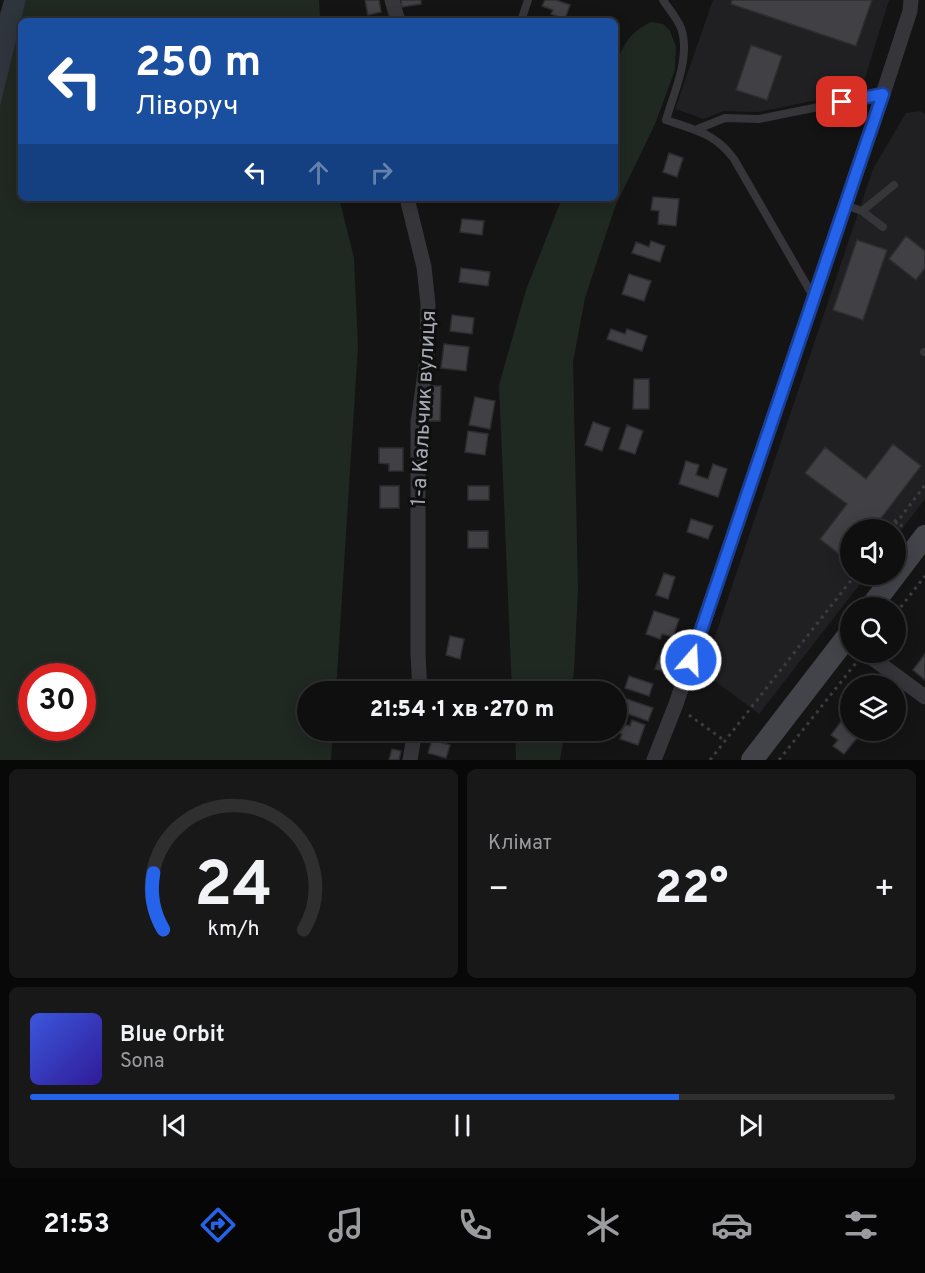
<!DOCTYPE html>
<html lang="uk">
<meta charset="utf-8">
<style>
body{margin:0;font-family:Overpass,sans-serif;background:#181819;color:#f1f3f6;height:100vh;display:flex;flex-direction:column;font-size:22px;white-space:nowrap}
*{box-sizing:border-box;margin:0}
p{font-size:20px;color:#9b9c9f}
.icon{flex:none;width:33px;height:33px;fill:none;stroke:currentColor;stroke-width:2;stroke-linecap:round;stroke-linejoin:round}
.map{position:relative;height:760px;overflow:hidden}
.sheet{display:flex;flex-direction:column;gap:9px;padding:9px;background:#080809;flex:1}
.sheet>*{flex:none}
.top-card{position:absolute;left:18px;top:18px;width:600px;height:183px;border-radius:9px;box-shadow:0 3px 15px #0003,0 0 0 2px #2f2f30;background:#1a4fa0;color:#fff;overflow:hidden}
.tools{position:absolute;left:840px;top:519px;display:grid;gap:12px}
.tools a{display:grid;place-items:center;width:66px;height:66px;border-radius:50%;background:#0f0f10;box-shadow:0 3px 15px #0003,0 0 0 2px #2f2f30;font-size:30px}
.speed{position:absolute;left:18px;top:663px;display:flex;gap:12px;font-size:30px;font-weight:700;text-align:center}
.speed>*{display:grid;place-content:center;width:78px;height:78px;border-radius:50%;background:#0f0f10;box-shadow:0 3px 15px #0003,0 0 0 2px #2f2f30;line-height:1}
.speed .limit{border:9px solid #d22;background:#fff;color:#111}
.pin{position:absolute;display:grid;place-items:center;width:51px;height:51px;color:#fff;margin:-26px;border-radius:12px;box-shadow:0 3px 9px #0006}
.me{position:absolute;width:66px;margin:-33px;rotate:19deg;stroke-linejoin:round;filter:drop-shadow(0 0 4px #0008)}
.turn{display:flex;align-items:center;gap:21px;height:126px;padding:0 18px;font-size:27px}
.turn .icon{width:78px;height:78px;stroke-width:2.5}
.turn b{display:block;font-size:42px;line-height:51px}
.lanes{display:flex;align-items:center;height:57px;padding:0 18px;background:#0003;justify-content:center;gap:30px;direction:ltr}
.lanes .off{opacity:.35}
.big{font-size:45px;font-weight:800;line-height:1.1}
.sheet .widget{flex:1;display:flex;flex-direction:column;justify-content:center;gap:9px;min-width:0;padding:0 21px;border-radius:9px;background:#181819}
.sheet .dial{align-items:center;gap:0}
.dial svg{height:156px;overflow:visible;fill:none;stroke:#2f2f30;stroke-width:7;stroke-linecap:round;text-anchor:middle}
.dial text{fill:#f1f3f6;stroke:none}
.song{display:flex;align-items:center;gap:18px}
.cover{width:72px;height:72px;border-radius:9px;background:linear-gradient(135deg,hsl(230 70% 55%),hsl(250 70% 35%))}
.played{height:6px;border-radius:3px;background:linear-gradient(90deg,#2563eb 75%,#2f2f30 75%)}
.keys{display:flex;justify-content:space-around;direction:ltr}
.heat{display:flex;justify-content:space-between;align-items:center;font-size:33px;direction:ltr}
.sheet .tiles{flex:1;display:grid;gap:9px;grid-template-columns:1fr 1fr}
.widget:last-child{grid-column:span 2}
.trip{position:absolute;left:297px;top:681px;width:330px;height:60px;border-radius:30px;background:#0f0f10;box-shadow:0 3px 15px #0003,0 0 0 2px #2f2f30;font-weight:800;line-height:60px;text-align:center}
.tabs{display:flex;height:96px;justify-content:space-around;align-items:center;background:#060606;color:#9b9c9f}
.tabs .icon{width:42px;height:42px}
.tabs .active{color:#2563eb}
.tabs b{font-size:27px;color:#f1f3f6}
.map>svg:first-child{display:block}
.built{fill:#202022}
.green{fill:#202822;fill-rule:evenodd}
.water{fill:#2e353d}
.building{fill:#414145;stroke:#2e2e31;stroke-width:1.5}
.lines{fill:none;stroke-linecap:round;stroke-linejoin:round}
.path{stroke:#3b3c41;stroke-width:3;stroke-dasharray:3 4.5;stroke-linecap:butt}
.lane{stroke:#35353a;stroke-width:8}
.street{stroke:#35353a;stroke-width:15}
.secondary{stroke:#43444a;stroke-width:22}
.route-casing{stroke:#184099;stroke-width:15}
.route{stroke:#2563eb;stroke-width:10}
.labels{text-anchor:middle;stroke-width:6;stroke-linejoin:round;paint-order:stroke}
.street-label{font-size:21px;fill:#a7aab4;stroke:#0f0f10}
</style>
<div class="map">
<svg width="925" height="760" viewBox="0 0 925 760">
<rect width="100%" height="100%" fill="#141415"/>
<!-- built -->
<path class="built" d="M713 0H889L861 91 758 112 723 111 704 119 675 109Z
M921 111 925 114V499L896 537V530H850V574L867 575 759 714 703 672 873 169 906 113Z"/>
<!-- green -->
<path class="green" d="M26 0H319L320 21H21V198H339L354 258 358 346 336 691 308 692V730L333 731 331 760H0V107ZM32 676H82V728H32Z
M651 22 663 24 670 31 676 47 675 70 655 124 615 207 585 298 573 362 578 588 574 672 571 691H512L499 385 526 290 562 198H615V66C624 44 629 33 651 22Z
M515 731H565L560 760H516Z"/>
<!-- water -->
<path class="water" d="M4 0H26L0 107V14Z"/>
<!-- building -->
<path class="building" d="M365 0H379L381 12 368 15Z
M401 0H421V4L402 7Z
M545 0H556L570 5 565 19 551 14 553 10 542 6Z
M732 0H872L856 46 731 4Z
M751 45 782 56 767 100 736 90Z
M669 153 683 158 677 177 663 172Z
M653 197 679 199 676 226 658 224 659 211 651 210Z
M462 219 484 221 482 235 460 232Z
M906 236 925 251V268L916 280 889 259Z
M857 240 887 250 863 320 833 310Z
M651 241 665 246 660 262 632 253 636 242 649 247Z
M461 268 490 272 488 286 459 282Z
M629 274 651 281 644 301 622 294Z
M452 315 474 318 472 334 450 331Z
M611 329 625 334 627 329 647 336 642 351 607 339Z
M444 344 469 347 466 371 441 368Z
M634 379H649V409H633Z
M425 386H441L440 421H428L429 398H425Z
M475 397 495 401 490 429 469 425Z
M593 422 610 428 602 451 585 445Z
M627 425 643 431 635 454 619 449Z
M468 431 488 434 485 455 465 452Z
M893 444 921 466 872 530H850V558L848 561 820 539 847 504 805 473 825 447 866 479Z
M379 448H403V471H389V464L379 463Z
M686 461 699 465 696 475 708 479 713 464 727 469 718 497 679 484Z
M380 486H399V508H380Z
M468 486H489V500H468Z
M691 519 713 526 708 539 687 532Z
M468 531H488V548H468Z
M664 573 675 577 668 599 656 595Z
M654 611 679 619 673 637 662 634 660 639 646 634Z
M450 636 464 639 460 659 446 655Z
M925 654V680L913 670Z
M660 655 667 657 662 671 655 669Z
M629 676 653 684 649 696 625 688Z
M436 686 449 689V692H434Z
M618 696 653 708 648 721 626 713 627 711 616 707Z
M843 719 850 725V730H858L861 733 844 754 833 746 838 740 831 735Z
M632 720 645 725 638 745 620 739 622 734 611 730H616V722L630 726Z
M477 730H488V736L477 737Z
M432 740 450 745 446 758 428 753Z
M392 749 401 751 399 760H389Z"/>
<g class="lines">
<!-- path -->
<path class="path" d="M894 520 903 527
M891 530 925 485
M896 613 925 576
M689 715 725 741
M710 760 856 574
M779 760 856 663"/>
<!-- lane -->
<path class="lane" d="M663 0C669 9 677 18 681 28 691 57 674 92 666 120 695 130 715 133 734 159L813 296
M521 21 528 0
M695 130 725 118 759 119 883 94
M845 205 862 211 883 227
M862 211 894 185
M924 352H925"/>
<!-- street -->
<path class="street" d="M392 0 398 21
M407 198 424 267 428 304 427 359 418 422V654L420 692
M864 652 925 697
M410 760 415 730
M654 760 676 704 883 94 910 11 911 0"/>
<!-- secondary -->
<path class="secondary" d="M870 608 925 536
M752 760 850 633"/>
</g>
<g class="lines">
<!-- route casing -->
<g class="route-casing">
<path id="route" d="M691 660 883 94 842 102"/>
</g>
<!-- route -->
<use href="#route" class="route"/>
</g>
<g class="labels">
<!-- street labels -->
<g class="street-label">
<text transform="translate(423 408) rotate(-87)" y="7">1-а Кальчик вулиця</text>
</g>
</g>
</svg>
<div class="tools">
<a><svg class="icon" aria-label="sound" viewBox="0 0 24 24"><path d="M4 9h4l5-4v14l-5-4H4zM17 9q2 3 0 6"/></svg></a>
<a><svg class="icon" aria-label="search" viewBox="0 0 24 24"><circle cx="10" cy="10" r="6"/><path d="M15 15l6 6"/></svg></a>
<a><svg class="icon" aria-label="layers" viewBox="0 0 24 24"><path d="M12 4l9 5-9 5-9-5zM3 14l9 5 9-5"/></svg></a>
</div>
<div class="speed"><div class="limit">30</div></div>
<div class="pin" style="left:842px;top:102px;background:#d93025"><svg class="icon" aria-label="arrive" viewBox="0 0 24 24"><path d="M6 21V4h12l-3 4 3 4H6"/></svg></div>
<svg class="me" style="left:691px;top:660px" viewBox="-20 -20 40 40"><circle r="17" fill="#2563eb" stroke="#fff" stroke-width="3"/><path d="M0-11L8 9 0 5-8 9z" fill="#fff"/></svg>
<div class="trip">21:54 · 1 хв · 270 m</div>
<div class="top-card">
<div class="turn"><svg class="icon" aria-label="left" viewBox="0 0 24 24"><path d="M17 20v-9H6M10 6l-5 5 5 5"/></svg><div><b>250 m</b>Ліворуч</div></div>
<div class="lanes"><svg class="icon" aria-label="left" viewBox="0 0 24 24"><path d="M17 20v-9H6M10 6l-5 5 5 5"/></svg><svg class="icon off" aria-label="ahead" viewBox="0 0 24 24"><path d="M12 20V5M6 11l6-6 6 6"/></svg><svg class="icon off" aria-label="right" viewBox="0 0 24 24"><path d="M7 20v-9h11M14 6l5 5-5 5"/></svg></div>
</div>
</div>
<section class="sheet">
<div class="tiles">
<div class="widget dial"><svg viewBox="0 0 100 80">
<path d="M14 69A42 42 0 1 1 86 69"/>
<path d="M14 69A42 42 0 0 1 9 40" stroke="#2563eb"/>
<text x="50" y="56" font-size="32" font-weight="700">24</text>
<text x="50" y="72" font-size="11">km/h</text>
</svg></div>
<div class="widget"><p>Клімат</p>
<div class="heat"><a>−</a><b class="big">22°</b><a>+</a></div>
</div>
<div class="widget">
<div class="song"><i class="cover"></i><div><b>Blue Orbit</b><p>Sona</p></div></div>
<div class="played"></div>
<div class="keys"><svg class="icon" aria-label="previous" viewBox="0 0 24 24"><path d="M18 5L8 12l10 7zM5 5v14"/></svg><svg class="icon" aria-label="pause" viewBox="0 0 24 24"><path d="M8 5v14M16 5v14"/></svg><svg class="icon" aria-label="next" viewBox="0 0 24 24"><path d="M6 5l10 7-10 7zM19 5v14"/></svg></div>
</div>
</div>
</section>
<nav class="tabs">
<b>21:53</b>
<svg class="icon active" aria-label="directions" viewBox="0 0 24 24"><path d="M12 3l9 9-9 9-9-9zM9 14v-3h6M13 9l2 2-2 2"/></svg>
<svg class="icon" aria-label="music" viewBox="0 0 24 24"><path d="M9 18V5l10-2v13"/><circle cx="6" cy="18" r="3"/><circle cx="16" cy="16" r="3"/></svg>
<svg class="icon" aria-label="phone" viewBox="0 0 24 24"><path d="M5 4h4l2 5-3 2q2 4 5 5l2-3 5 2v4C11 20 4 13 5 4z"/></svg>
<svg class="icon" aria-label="climate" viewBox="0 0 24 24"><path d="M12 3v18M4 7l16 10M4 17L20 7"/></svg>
<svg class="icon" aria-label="car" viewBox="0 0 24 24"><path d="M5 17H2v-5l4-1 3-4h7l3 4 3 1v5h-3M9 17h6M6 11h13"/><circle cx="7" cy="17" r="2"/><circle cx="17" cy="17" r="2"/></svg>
<svg class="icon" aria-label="filters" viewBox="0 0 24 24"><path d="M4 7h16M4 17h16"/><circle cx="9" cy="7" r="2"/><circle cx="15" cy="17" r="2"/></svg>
</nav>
